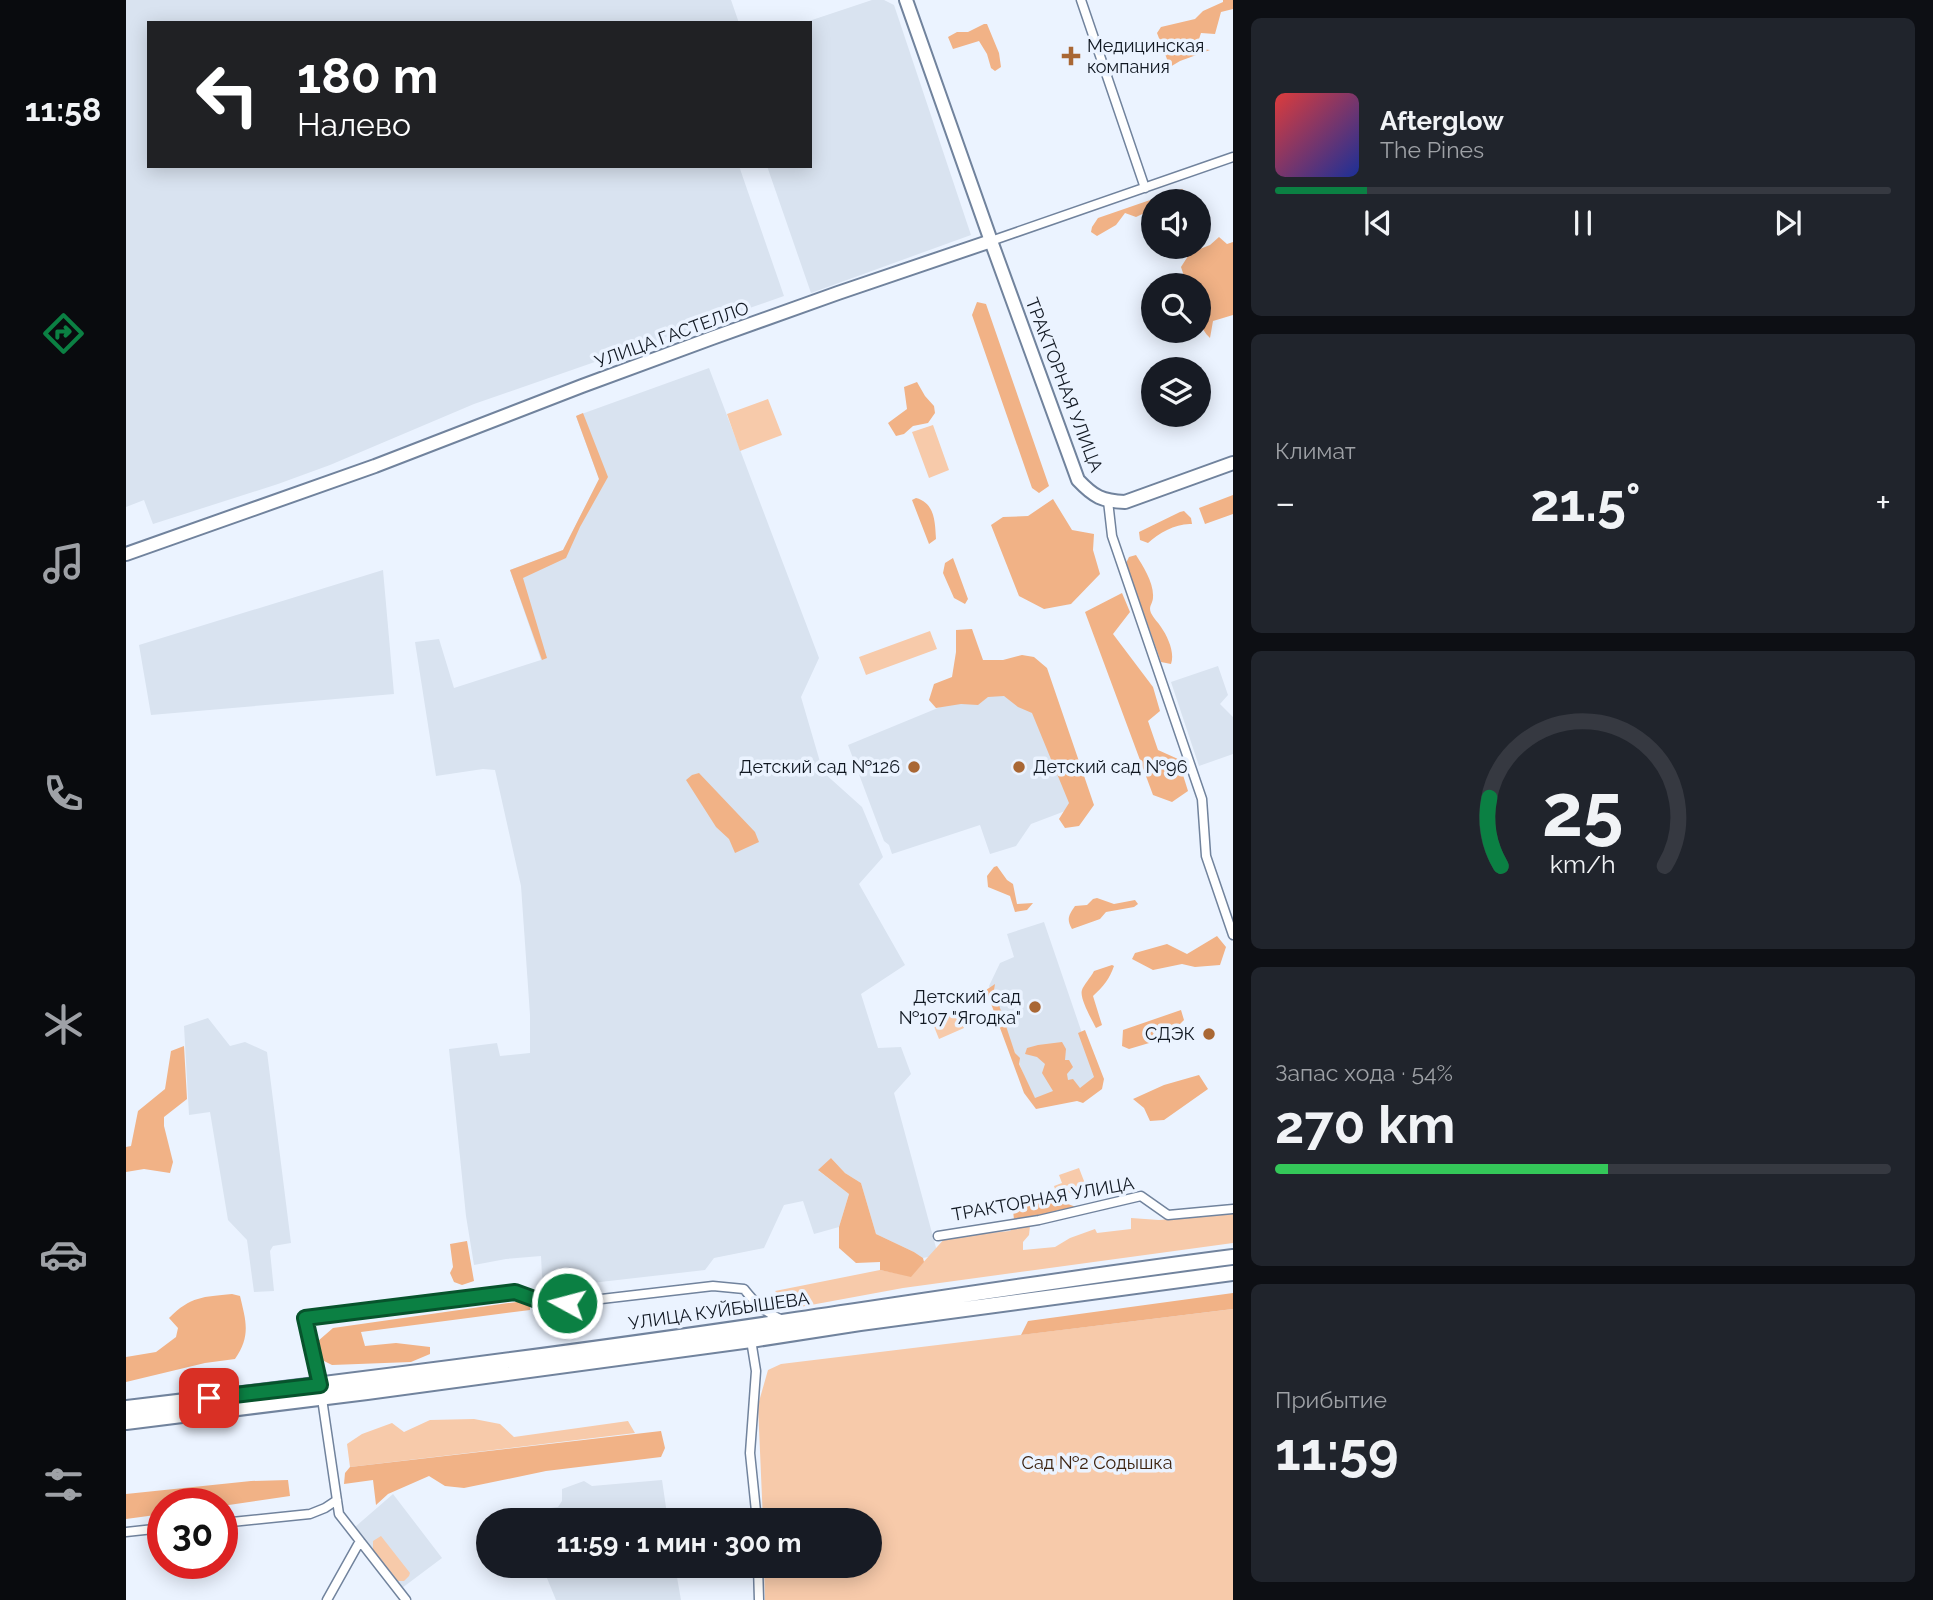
<!DOCTYPE html>
<html lang="ru">
<meta charset="utf-8">
<style>
body{margin:0;font-family:Raleway,sans-serif;background:#20242c;color:#f1f3f6;height:100vh;display:flex;flex-direction:column;font-size:26px;white-space:nowrap}
*{box-sizing:border-box;margin:0}
p{font-size:23px;color:#9ea1a6}
.icon{flex:none;width:38px;height:38px;fill:none;stroke:currentColor;stroke-width:2;stroke-linecap:round;stroke-linejoin:round}
.map{position:relative;flex:1;overflow:hidden}
.drawer{display:flex;flex-direction:column;gap:18px;padding:18px;background:#0d0f14;width:700px}
.drawer>*{flex:none}
.guide{position:absolute;left:21px;top:21px;width:665px;height:147px;border-radius:0px;box-shadow:0 4px 18px #0003;background:#202124;color:#fff;overflow:hidden}
.fabs{position:absolute;left:1015px;top:189px;display:grid;gap:14px}
.fabs a{display:grid;place-items:center;width:70px;height:70px;border-radius:50%;background:#171b24;box-shadow:0 4px 18px #0003;font-size:35px}
.speed{position:absolute;left:21px;top:1488px;display:flex;gap:14px;font-size:35px;font-weight:700;text-align:center}
.speed>*{display:grid;place-content:center;width:91px;height:91px;border-radius:50%;background:#171b24;box-shadow:0 4px 18px #0003;line-height:1}
.speed .limit{border:10px solid #d22;background:#fff;color:#111}
.pin{position:absolute;display:grid;place-items:center;width:60px;height:60px;color:#fff;margin:-30px;border-radius:14px;box-shadow:0 4px 10px #0006}
.me{position:absolute;width:77px;margin:-38px;rotate:277deg;stroke-linejoin:round;filter:drop-shadow(0 0 5px #0008)}
.turn{display:flex;align-items:center;gap:24px;height:147px;padding:0 35px;font-size:32px}
.turn .icon{width:91px;height:91px;stroke-width:2.5}
.turn b{display:block;font-size:49px;line-height:60px}
.big{font-size:52px;font-weight:700;line-height:1.1}
.drawer .tile{flex:1;display:flex;flex-direction:column;justify-content:center;gap:10px;min-width:0;padding:0 24px;border-radius:10px;background:#20242c}
.drawer .dial{align-items:center;gap:0}
.dial svg{height:182px;overflow:visible;fill:none;stroke:#363941;stroke-width:7;stroke-linecap:round;text-anchor:middle}
.dial text{fill:#f1f3f6;stroke:none}
.song{display:flex;align-items:center;gap:21px}
.cover{width:84px;height:84px;border-radius:10px;background:linear-gradient(135deg,hsl(0 70% 55%),hsl(230 70% 35%))}
.played{height:7px;border-radius:4px;background:linear-gradient(90deg,#0b8043 15%,#363941 15%)}
.keys{display:flex;justify-content:space-around;direction:ltr}
.heat{display:flex;justify-content:space-between;align-items:center;font-size:38px;direction:ltr}
.charge{height:10px;border-radius:5px;background:linear-gradient(90deg,#34c759 54%,#363941 0)}
.trip{position:absolute;left:350px;top:1508px;width:406px;height:70px;border-radius:35px;background:#171b24;box-shadow:0 4px 18px #0003;font-weight:700;line-height:70px;text-align:center}
main{display:flex;flex:1;min-height:0}
.menu{display:flex;flex-direction:column;width:126px;justify-content:space-around;align-items:center;background:#090b0e;color:#9ea1a6}
.menu .icon{width:49px;height:49px}
.menu .active{color:#0b8043}
.menu b{font-size:32px;color:#f1f3f6}
.map>svg:first-child{display:block}
.built{fill:#d9e3f0}
.green{fill:#f7caaa}
.forest{fill:#f1b286}
.lines{fill:none;stroke-linecap:round;stroke-linejoin:round}
.minor-casing{stroke:#71839d;stroke-width:11}
.secondary-casing{stroke:#71839d;stroke-width:16}
.trunk-casing{stroke:#71839d;stroke-width:18}
.minor{stroke:#fff;stroke-width:8}
.secondary{stroke:#fff;stroke-width:12}
.trunk{stroke:#fff;stroke-width:14}
.route-casing{stroke:#07532c;stroke-width:18}
.route{stroke:#0b8043;stroke-width:12}
.poi-dot{fill:#a96734;stroke:#ebf3ff;stroke-width:2.5}
.labels{text-anchor:middle;stroke-width:7;stroke-linejoin:round;paint-order:stroke}
.poi-label{font-size:18px;fill:#111822;stroke:#ebf3ff;text-anchor:end}
.street-label{font-size:18px;fill:#111822;stroke:#ebf3ff}
.park-label{font-size:18px;fill:#3d2310;stroke:#ebf3ff}
</style>
<main>
<nav class="menu">
<b>11:58</b>
<svg class="icon active" aria-label="directions" viewBox="0 0 24 24"><path d="M12 3l9 9-9 9-9-9zM9 14v-3h6M13 9l2 2-2 2"/></svg>
<svg class="icon" aria-label="music" viewBox="0 0 24 24"><path d="M9 18V5l10-2v13"/><circle cx="6" cy="18" r="3"/><circle cx="16" cy="16" r="3"/></svg>
<svg class="icon" aria-label="phone" viewBox="0 0 24 24"><path d="M5 4h4l2 5-3 2q2 4 5 5l2-3 5 2v4C11 20 4 13 5 4z"/></svg>
<svg class="icon" aria-label="climate" viewBox="0 0 24 24"><path d="M12 3v18M4 7l16 10M4 17L20 7"/></svg>
<svg class="icon" aria-label="car" viewBox="0 0 24 24"><path d="M5 17H2v-5l4-1 3-4h7l3 4 3 1v5h-3M9 17h6M6 11h13"/><circle cx="7" cy="17" r="2"/><circle cx="17" cy="17" r="2"/></svg>
<svg class="icon" aria-label="filters" viewBox="0 0 24 24"><path d="M4 7h16M4 17h16"/><circle cx="9" cy="7" r="2"/><circle cx="15" cy="17" r="2"/></svg>
</nav>
<div class="map">
<svg width="1107" height="1600" viewBox="0 0 1107 1600">
<rect width="100%" height="100%" fill="#ebf3ff"/>
<!-- built -->
<path class="built" d="M0 0H605L613 23H23V166H613L658 296 348 404 204 465 152 484 27 524 18 500 0 507Z
M746 0H758L768 5 845 235 685 293 641 166H684V23H677Z
M583 368 693 658 675 697 697 772 736 807 757 857 733 884 779 965 735 994 752 1048 775 1047 785 1074 768 1093 812 1255 797 1258 788 1252 750 1234 735 1183 719 1173 705 1158 693 1171 723 1194 713 1227 688 1234 677 1201 658 1205 638 1248 588 1258 579 1270 422 1288 416 1276 415 1256 380 1259 348 1265 340 1216 323 1049 371 1043 374 1056 404 1053V1015L395 886 369 770 357 769 310 776 289 642 313 639 328 688 415 660 384 570 437 550 473 479 450 416Z
M257 570 268 694 25 715 13 645Z
M1092 666 1102 695 1094 704 1107 717V754L1073 766 1045 682Z
M902 671 955 805 905 824 890 846 864 854 854 825 766 854 763 845 758 841 722 745Z
M918 922 973 1083 909 1104 863 986 874 963 888 957 881 934Z
M82 1018 104 1046 119 1042 141 1052 165 1243 147 1246 144 1251 148 1291 128 1292 121 1240 102 1220 84 1112 63 1115 58 1026Z
M536 1480 542 1521H405L403 1511 432 1507 436 1501V1489L458 1481 466 1486Z
M267 1494 316 1558 276 1588 229 1527Z
M416 1566H549L555 1600H430Z"/>
<!-- green -->
<path class="green" d="M642 399 656 435 614 451 601 414Z
M807 425 823 470 803 478 786 432Z
M804 631 811 649 740 675 733 657Z
M830 1008 838 1028 813 1039 805 1019Z
M953 1168 963 1194 958 1196 929 1189 928 1186 936 1183 933 1175Z
M1107 1214V1243L777 1288 674 1307 663 1304 649 1291 754 1270 785 1276 820 1237 884 1231 888 1227 904 1226 903 1235 897 1242V1250L929 1247 944 1238 969 1229 971 1233 1005 1229V1218L1033 1220Z
M1107 1309V1600H639L638 1566H744V1521H637L632 1405 642 1370 655 1364Z
M348 1419 374 1424 388 1437 502 1421 509 1433 224 1467 221 1444 236 1434 266 1423 278 1432 304 1420Z
M255 1536 284 1573 283 1576 278 1581H272L247 1550V1541Z"/>
<!-- forest -->
<path class="forest" d="M1097 0H1107V9L1095 12 1089 34 1075 33 1070 48 1084 50 1054 61 1044 67 1031 33 1035 27 1069 19 1077 11 1097 2Z
M858 24H861L873 53 875 67 869 71 865 68 861 54 853 41 827 49 822 37 831 32H842Z
M1056 189 1064 195 1062 201H1027V209L1010 217 999 213 990 225 971 236 965 232 966 227 972 218Z
M1093 237 1101 244 1107 242V315L1087 321 1084 338C1069 324 1073 304 1073 285H1061L1055 267 1064 253 1084 245Z
M851 302 860 304 923 486 913 493 906 488 846 315Z
M791 382 799 396 808 406 809 413 802 423 787 426 778 434 770 436 762 423 781 409 778 387Z
M457 413 482 477 454 527 440 558 397 578 421 658 416 660 384 570 437 550 473 479 450 416Z
M1107 495V514L1079 524 1073 508Z
M790 498C809 503 809 522 810 539L803 544 786 500Z
M927 499 946 530 968 534 967 550 974 574 945 604 918 609 893 596 865 525 877 517 902 516Z
M1058 511 1065 518 1066 524C1050 523 1033 533 1022 543L1014 540 1013 532 1054 512Z
M1010 555C1017 566 1028 583 1027 597 1027 604 1022 606 1025 613 1028 619 1032 622 1035 627 1042 637 1049 653 1045 664L1035 662 1000 563 1003 557Z
M827 558 842 599 839 604 828 598 817 573 819 563Z
M996 593 1004 612 987 634 1027 687 1034 711 1022 721 1032 750 1052 759 1062 791 1046 802 1027 795 959 612Z
M846 629 857 660H877L896 655 908 657 921 668 968 805 953 826 939 828 933 819 943 803 906 713 892 707 878 696 862 697 852 705 835 704 810 708 803 700 808 684 826 677 830 652V630Z
M573 773 629 832 633 842 609 853 603 839 590 827 560 780 566 775Z
M871 866 881 880 887 884 891 904 907 903 901 910 889 912 884 896 862 887 861 876 868 867Z
M971 898 988 904 1009 900 1012 904 1008 907 980 912 974 919 946 929C940 919 943 915 949 906L961 905 967 899Z
M1091 936 1100 947 1094 965 1069 967 1056 964 1027 970 1006 959 1009 953 1041 944 1061 954Z
M986 965 988 966C984 978 977 987 967 996L976 1025 970 1028C966 1020 953 998 956 990 957 986 965 977 968 971Z
M869 984 868 990 889 1053 894 1058 893 1064 909 1098 927 1091 916 1073 919 1064 911 1057 899 1054 901 1048 912 1045 936 1042 940 1049 939 1060H943L947 1067 941 1074 942 1080 947 1079 954 1088 968 1077 952 1033 959 1030 978 1079 976 1089 957 1103 951 1101 910 1109 898 1093 860 990Z
M1055 1010 1058 1020 1040 1038 1003 1049 996 1046 997 1030Z
M58 1046 61 1099 38 1117V1126L47 1162 44 1173 18 1169 0 1172V1147L5 1146 12 1111 39 1089 45 1051Z
M1073 1075 1082 1089 1038 1120 1024 1121 1018 1108 1007 1099 1038 1085Z
M705 1158 719 1173 735 1183 750 1234 788 1252 797 1258 798 1262 785 1277 754 1270V1262L730 1263 713 1248V1227L723 1194 692 1170Z
M923 1197C932 1202 941 1203 950 1207L945 1210H934L895 1220H888L887 1210 893 1205Z
M341 1241 348 1281 336 1285 328 1282 324 1273 327 1267 324 1244Z
M1107 1293V1309L895 1335 902 1321Z
M106 1294 114 1296C120 1321 125 1336 109 1359L79 1363 0 1382V1357L30 1352 50 1337 52 1328 43 1318C65 1296 77 1297 106 1294Z
M404 1300V1310L235 1332 239 1346 270 1343 304 1347V1354L285 1362 206 1365 194 1359 192 1341 207 1328Z
M535 1431 539 1448 535 1457 420 1471 338 1488 319 1486 303 1476 262 1494 250 1505 247 1480 218 1484 219 1473 224 1467Z
M162 1480 164 1496 96 1506V1503H37V1514L0 1519V1494L125 1481Z"/>
<g class="lines">
<!-- minor casing -->
<g class="minor-casing">
<path id="minor" d="M955 0 1019 188
M865 241 1107 157
M982 501 986 536 1076 799 1080 856 1107 935
M812 1236 913 1220 1015 1196 1042 1215 1107 1209
M625 1340 630 1371 624 1453 631 1521
M96 1523 184 1514 199 1508 211 1500
M0 1532 37 1528
M632 1566 633 1600
M201 1600 234 1541
M280 1600 213 1514 194 1385 179 1318 389 1292 411 1300 441 1303 587 1286 618 1289C629 1303 639 1313 657 1320"/>
</g>
<!-- secondary casing -->
<g class="secondary-casing">
<path id="secondary" d="M780 0 865 241 952 480C968 497 976 501 999 502L1107 463
M0 554 249 466 456 386 586 338 712 293 865 241"/>
</g>
<!-- trunk casing -->
<g class="trunk-casing">
<path id="trunk" d="M0 1408C221 1382 442 1354 663 1321 811 1299 958 1276 1107 1257
M0 1422 241 1392 625 1340 734 1323 1107 1273"/>
</g>
<!-- minor -->
<use href="#minor" class="minor"/>
<!-- secondary -->
<use href="#secondary" class="secondary"/>
<!-- trunk -->
<use href="#trunk" class="trunk"/>
</g>
<g class="lines">
<!-- route casing -->
<g class="route-casing">
<path id="route" d="M83 1398 194 1385 179 1318 389 1292 411 1300 441 1303"/>
</g>
<!-- route -->
<use href="#route" class="route"/>
</g>
<!-- markers -->
<g class="poi-dot">
<path d="M941.5 45.5h7v7h7v7h-7v7h-7v-7h-7v-7h7z"/>
<circle cx="788" cy="767" r="7"/>
<circle cx="893" cy="767" r="7"/>
<circle cx="909" cy="1007" r="7"/>
<circle cx="1083" cy="1034" r="7"/>
</g>
<g class="labels">
<!-- poi labels -->
<g class="poi-label">
<text x="961" y="52" text-anchor="start">Медицинская<tspan x="961" dy="21">компания</tspan></text>
<text x="774" y="773">Детский сад №126</text>
<text x="907" y="773" text-anchor="start">Детский сад №96</text>
<text x="895" y="1003">Детский сад<tspan x="895" dy="21">№107 "Ягодка"</tspan></text>
<text x="1069" y="1040">СДЭК</text>
</g>
<!-- street labels -->
<g class="street-label">
<text transform="translate(546 335) rotate(-20)" y="6">УЛИЦА ГАСТЕЛЛО</text>
<text transform="translate(938 385) rotate(69)" y="6">ТРАКТОРНАЯ УЛИЦА</text>
<text transform="translate(917 1199) rotate(-10)" y="6">ТРАКТОРНАЯ УЛИЦА</text>
<text transform="translate(593 1311) rotate(-8)" y="6">УЛИЦА КУЙБЫШЕВА</text>
</g>
<!-- park labels -->
<g class="park-label">
<text x="971" y="1469">Сад №2 Содышка</text>
</g>
</g>
</svg>
<div class="fabs">
<a><svg class="icon" aria-label="sound" viewBox="0 0 24 24"><path d="M4 9h4l5-4v14l-5-4H4zM17 9q2 3 0 6"/></svg></a>
<a><svg class="icon" aria-label="search" viewBox="0 0 24 24"><circle cx="10" cy="10" r="6"/><path d="M15 15l6 6"/></svg></a>
<a><svg class="icon" aria-label="layers" viewBox="0 0 24 24"><path d="M12 4l9 5-9 5-9-5zM3 14l9 5 9-5"/></svg></a>
</div>
<div class="speed"><div class="limit">30</div></div>
<div class="pin" style="left:83px;top:1398px;background:#d93025"><svg class="icon" aria-label="arrive" viewBox="0 0 24 24"><path d="M6 21V4h12l-3 4 3 4H6"/></svg></div>
<svg class="me" style="left:441px;top:1303px" viewBox="-20 -20 40 40"><circle r="17" fill="#0b8043" stroke="#fff" stroke-width="3"/><path d="M0-11L8 9 0 5-8 9z" fill="#fff"/></svg>
<div class="trip">11:59 · 1 мин · 300 m</div>
<div class="guide">
<div class="turn"><svg class="icon" aria-label="left" viewBox="0 0 24 24"><path d="M17 20v-9H6M10 6l-5 5 5 5"/></svg><div><b>180 m</b>Налево</div></div>
</div>
</div>
<section class="drawer">
<div class="tile">
<div class="song"><i class="cover"></i><div><b>Afterglow</b><p>The Pines</p></div></div>
<div class="played"></div>
<div class="keys"><svg class="icon" aria-label="previous" viewBox="0 0 24 24"><path d="M18 5L8 12l10 7zM5 5v14"/></svg><svg class="icon" aria-label="pause" viewBox="0 0 24 24"><path d="M8 5v14M16 5v14"/></svg><svg class="icon" aria-label="next" viewBox="0 0 24 24"><path d="M6 5l10 7-10 7zM19 5v14"/></svg></div>
</div>
<div class="tile"><p>Климат</p>
<div class="heat"><a>−</a><b class="big">21.5°</b><a>+</a></div>
</div>
<div class="tile dial"><svg viewBox="0 0 100 80">
<path d="M14 69A42 42 0 1 1 86 69"/>
<path d="M14 69A42 42 0 0 1 9 39" stroke="#0b8043"/>
<text x="50" y="56" font-size="32" font-weight="700">25</text>
<text x="50" y="72" font-size="11">km/h</text>
</svg></div>
<div class="tile"><p>Запас хода · 54%</p><b class="big">270 km</b><div class="charge"></div></div>
<div class="tile"><p>Прибытие</p><b class="big">11:59</b></div>
</section>
</main>
